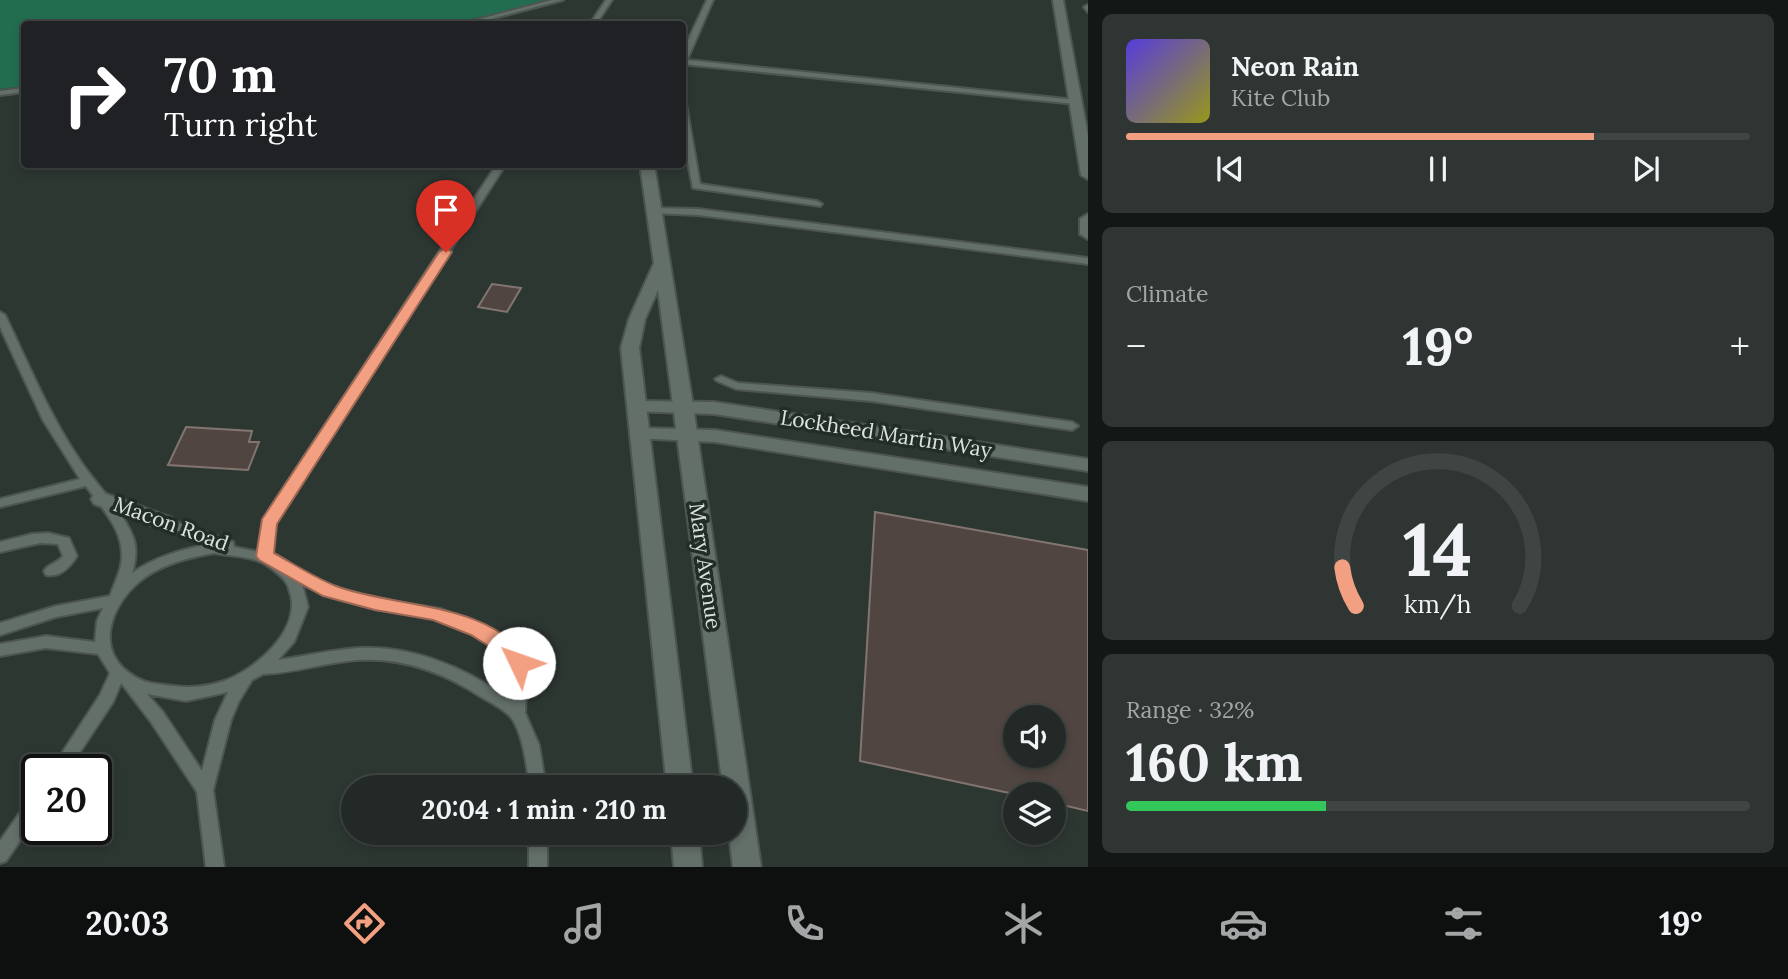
<!DOCTYPE html>
<meta charset="utf-8">
<style>
body{margin:0;font-family:Lora,serif;background:#2e3532;color:#f1f3f6;height:100vh;display:flex;flex-direction:column;font-size:26px;white-space:nowrap}
*{box-sizing:border-box;margin:0}
p{font-size:23px;color:#a2a6a7}
.icon{flex:none;width:38px;height:38px;fill:none;stroke:currentColor;stroke-width:2;stroke-linecap:round;stroke-linejoin:round}
.map{position:relative;flex:1;overflow:hidden}
.sheet{display:flex;flex-direction:column;gap:14px;padding:14px;background:#131715;width:700px}
.sheet>*{flex:none}
.banner{position:absolute;left:21px;top:21px;width:665px;height:147px;border-radius:7px;box-shadow:0 4px 10px #0003,0 0 0 2px #3f4543;background:#202124;color:#fff;overflow:hidden}
.buttons{position:absolute;left:1003px;top:705px;display:grid;gap:14px}
.buttons a{display:grid;place-items:center;width:63px;height:63px;border-radius:50%;background:#222926;box-shadow:0 4px 10px #0003,0 0 0 2px #3f4543;font-size:35px}
.speed{position:absolute;left:21px;top:754px;display:flex;gap:14px;font-size:35px;font-weight:700;text-align:center}
.speed>*{display:grid;place-content:center;width:91px;height:91px;border-radius:50%;background:#222926;box-shadow:0 4px 10px #0003,0 0 0 2px #3f4543;line-height:1}
.speed .limit{border:4px solid #111;border-radius:10px;background:#fff;color:#111}
.pin{position:absolute;display:grid;place-items:center;width:60px;height:60px;color:#fff;margin:-72px -30px;border-radius:50% 50% 50% 0;rotate:-45deg;box-shadow:0 0 7px #0007}
.pin .icon{rotate:45deg}
.me{position:absolute;width:77px;margin:-38px;rotate:312deg;stroke-linejoin:round;filter:drop-shadow(0 0 5px #0008)}
.turn{display:flex;align-items:center;gap:24px;height:147px;padding:0 28px;font-size:32px}
.turn .icon{width:91px;height:91px;stroke-width:2.5}
.turn b{display:block;font-size:49px;line-height:60px}
.big{font-size:52px;font-weight:800;line-height:1.1}
.sheet .tile{flex:1;display:flex;flex-direction:column;justify-content:center;gap:10px;min-width:0;padding:0 24px;border-radius:10px;background:#2e3532}
.sheet .dial{align-items:center;gap:0}
.dial svg{height:182px;overflow:visible;fill:none;stroke:#3f4543;stroke-width:7;stroke-linecap:round;text-anchor:middle}
.dial text{fill:#f1f3f6;stroke:none}
.song{display:flex;align-items:center;gap:21px}
.cover{width:84px;height:84px;border-radius:10px;background:linear-gradient(135deg,hsl(250 70% 55%),hsl(60 70% 35%))}
.played{height:7px;border-radius:4px;background:linear-gradient(90deg,#f2a081 75%,#3f4543 75%)}
.keys{display:flex;justify-content:space-around;direction:ltr}
.heat{display:flex;justify-content:space-between;align-items:center;font-size:38px;direction:ltr}
.charge{height:10px;border-radius:5px;background:linear-gradient(90deg,#34c759 32%,#3f4543 0)}
.trip{position:absolute;left:341px;top:775px;width:406px;height:70px;border-radius:35px;background:#222926;box-shadow:0 4px 10px #0003,0 0 0 2px #3f4543;font-weight:800;line-height:70px;text-align:center}
.tabs{display:flex;height:112px;justify-content:space-around;align-items:center;background:#0e100f;color:#a2a6a7}
.tabs .icon{width:49px;height:49px}
.tabs .active{color:#f2a081}
.tabs b{font-size:32px;color:#f1f3f6}
main{display:flex;flex:1;min-height:0}
.map>svg:first-child{display:block}
.green{fill:#226d4f}
.building{fill:#504541;stroke:#827570;stroke-width:2;fill-rule:evenodd}
.lines{fill:none;stroke-linecap:round;stroke-linejoin:round}
.service-casing{stroke:#4d5551;stroke-width:4}
.minor-casing{stroke:#4d5551;stroke-width:4}
.tertiary-casing{stroke:#4d5551;stroke-width:4}
.service{fill:#636f69;fill-rule:evenodd}
.minor{fill:#636f69;fill-rule:evenodd}
.tertiary{fill:#636f69;fill-rule:evenodd}
.route{fill:#f2a081;stroke:#9d6854;stroke-width:2}
.labels{text-anchor:middle;stroke-width:7;stroke-linejoin:round;paint-order:stroke}
.street-label{font-size:21px;fill:#dce3df;stroke:#232d28}
</style>
<main>
<div class="map">
<svg width="1088" height="867" viewBox="0 0 1088 867">
<rect width="100%" height="100%" fill="#2d3732"/>
<!-- green -->
<path class="green" d="M0 0H546L507 12 444 24H24V86L0 89Z"/>
<!-- building -->
<path class="building" d="M492 284 521 288 507 312 478 307Z
M186 427 252 431 249 442H259L248 470 168 465Z
M875 512 1088 550V811L1054 803V794H1014L860 761ZM1015 718H1054V756H1015Z"/>
<g class="lines">
<!-- service casing -->
<g class="service-casing">
<path id="service" d="M552 0H563L471 24H461Z
M606 0H612L596 24H590Z
M707 0H713L687 60 1076 100 1080 102 1076 104 682 64V53Z
M1088 5V12L1084 7Z
M24 88V92L0 95V91Z
M682 102 686 104 700 184 817 201 822 204 820 206 693 188 682 132Z
M497 164H506L275 523 272 555 287 567H294L334 587 375 599 441 609 482 626 515 646 527 663 525 713 539 745 546 788H530C527 768 523 731 510 716 503 709 492 703 483 698 445 673 404 657 358 660 326 662 295 673 263 674L252 680 239 701 231 720 213 790 224 867H206L197 792 151 722 122 684 121 683 113 702 68 770H51L100 695 110 673 98 654 46 648 0 656V644L46 636 95 642 97 621 103 608 56 617 0 635V623L56 606 110 596C113 587 119 575 121 565 127 533 103 510 86 486L0 507V499L80 479 43 420 0 327V312L5 315C29 365 50 417 81 462 98 487 121 508 133 537 137 547 136 562 132 573 155 557 182 549 210 544L160 526 158 523 160 520 165 518 233 542 234 547 259 552 263 520ZM214 553C229 556 247 556 261 562 267 564 273 570 278 574 287 581 288 585 291 596 299 632 255 670 224 681 197 690 178 687 151 683 140 681 131 675 123 668 96 641 115 602 140 581 161 564 188 558 214 553ZM302 584 324 595 375 609 434 618 472 634 505 654 511 664 510 699C465 668 414 645 358 648 331 650 305 656 278 660L294 642 308 607ZM228 692 215 720 202 771 163 712 147 694 186 701Z
M654 208 698 209 1088 258V264L698 215 651 213V209Z
M721 376 738 383 871 393 1072 422 1078 426 1072 430 871 401 736 389 717 381 715 379Z
M48 533 69 538 77 556C70 567 60 578 46 575L44 571C48 564 58 563 63 556L58 544 40 543 0 552V542L32 534Z
M37 795V816L6 861 0 863V841L31 797Z
M529 833H547V867H529Z"/>
</g>
<!-- minor casing -->
<g class="minor-casing">
<path id="minor" d="M1053 0H1063L1088 136V179L1081 175Z
M1088 214V239L1080 234V219Z
M638 401 714 402 1088 459V471L714 414 631 411 629 407Z
M642 428 715 430 1088 487V501L715 442 635 438 632 434 635 430Z
M101 492 172 518 176 523 172 528 165 530 94 504 91 499 94 494Z"/>
</g>
<!-- tertiary casing -->
<g class="tertiary-casing">
<path id="tertiary" d="M640 164H654L693 406 761 867H733L729 833H735V788H723L658 290 645 319 639 348 693 788H667L621 348 629 319 654 263Z
M671 833H699L702 867H674Z"/>
</g>
<!-- service -->
<use href="#service" class="service"/>
<!-- minor -->
<use href="#minor" class="minor"/>
<!-- tertiary -->
<use href="#tertiary" class="tertiary"/>
</g>
<!-- route -->
<path class="route" d="M446 248 452 252 277 524 274 553C294 564 315 578 336 586 393 608 495 601 529 663L526 668 519 671 512 668 503 655 471 635 433 620 375 610 323 596 259 560 256 556 262 519 439 252Z"/>
<g class="labels">
<!-- street labels -->
<g class="street-label">
<text transform="translate(886 434) rotate(9)" y="7">Lockheed Martin Way</text>
<text transform="translate(171 524) rotate(20)" y="7">Macon Road</text>
<text transform="translate(705 566) rotate(82)" y="7">Mary Avenue</text>
</g>
</g>
</svg>
<div class="buttons">
<a><svg class="icon" aria-label="sound" viewBox="0 0 24 24"><path d="M4 9h4l5-4v14l-5-4H4zM17 9q2 3 0 6"/></svg></a>
<a><svg class="icon" aria-label="layers" viewBox="0 0 24 24"><path d="M12 4l9 5-9 5-9-5zM3 14l9 5 9-5"/></svg></a>
</div>
<div class="speed"><div class="limit">20</div></div>
<div class="pin" style="left:446px;top:252px;background:#d93025"><svg class="icon" aria-label="arrive" viewBox="0 0 24 24"><path d="M6 21V4h12l-3 4 3 4H6"/></svg></div>
<svg class="me" style="left:519px;top:663px" viewBox="-20 -20 40 40"><circle r="19" fill="#fff"/><path d="M0-13L10 11 0 6-10 11z" fill="#f2a081"/></svg>
<div class="trip">20:04 · 1 min · 210 m</div>
<div class="banner">
<div class="turn"><svg class="icon" aria-label="right" viewBox="0 0 24 24"><path d="M7 20v-9h11M14 6l5 5-5 5"/></svg><div><b>70 m</b>Turn right</div></div>
</div>
</div>
<section class="sheet">
<div class="tile">
<div class="song"><i class="cover"></i><div><b>Neon Rain</b><p>Kite Club</p></div></div>
<div class="played"></div>
<div class="keys"><svg class="icon" aria-label="previous" viewBox="0 0 24 24"><path d="M18 5L8 12l10 7zM5 5v14"/></svg><svg class="icon" aria-label="pause" viewBox="0 0 24 24"><path d="M8 5v14M16 5v14"/></svg><svg class="icon" aria-label="next" viewBox="0 0 24 24"><path d="M6 5l10 7-10 7zM19 5v14"/></svg></div>
</div>
<div class="tile"><p>Climate</p>
<div class="heat"><a>−</a><b class="big">19°</b><a>+</a></div>
</div>
<div class="tile dial"><svg viewBox="0 0 100 80">
<path d="M14 69A42 42 0 1 1 86 69"/>
<path d="M14 69A42 42 0 0 1 8 52" stroke="#f2a081"/>
<text x="50" y="56" font-size="32" font-weight="700">14</text>
<text x="50" y="72" font-size="11">km/h</text>
</svg></div>
<div class="tile"><p>Range · 32%</p><b class="big">160 km</b><div class="charge"></div></div>
</section>
</main>
<nav class="tabs">
<b>20:03</b>
<svg class="icon active" aria-label="directions" viewBox="0 0 24 24"><path d="M12 3l9 9-9 9-9-9zM9 14v-3h6M13 9l2 2-2 2"/></svg>
<svg class="icon" aria-label="music" viewBox="0 0 24 24"><path d="M9 18V5l10-2v13"/><circle cx="6" cy="18" r="3"/><circle cx="16" cy="16" r="3"/></svg>
<svg class="icon" aria-label="phone" viewBox="0 0 24 24"><path d="M5 4h4l2 5-3 2q2 4 5 5l2-3 5 2v4C11 20 4 13 5 4z"/></svg>
<svg class="icon" aria-label="climate" viewBox="0 0 24 24"><path d="M12 3v18M4 7l16 10M4 17L20 7"/></svg>
<svg class="icon" aria-label="car" viewBox="0 0 24 24"><path d="M5 17H2v-5l4-1 3-4h7l3 4 3 1v5h-3M9 17h6M6 11h13"/><circle cx="7" cy="17" r="2"/><circle cx="17" cy="17" r="2"/></svg>
<svg class="icon" aria-label="filters" viewBox="0 0 24 24"><path d="M4 7h16M4 17h16"/><circle cx="9" cy="7" r="2"/><circle cx="15" cy="17" r="2"/></svg>
<b>19°</b>
</nav>
